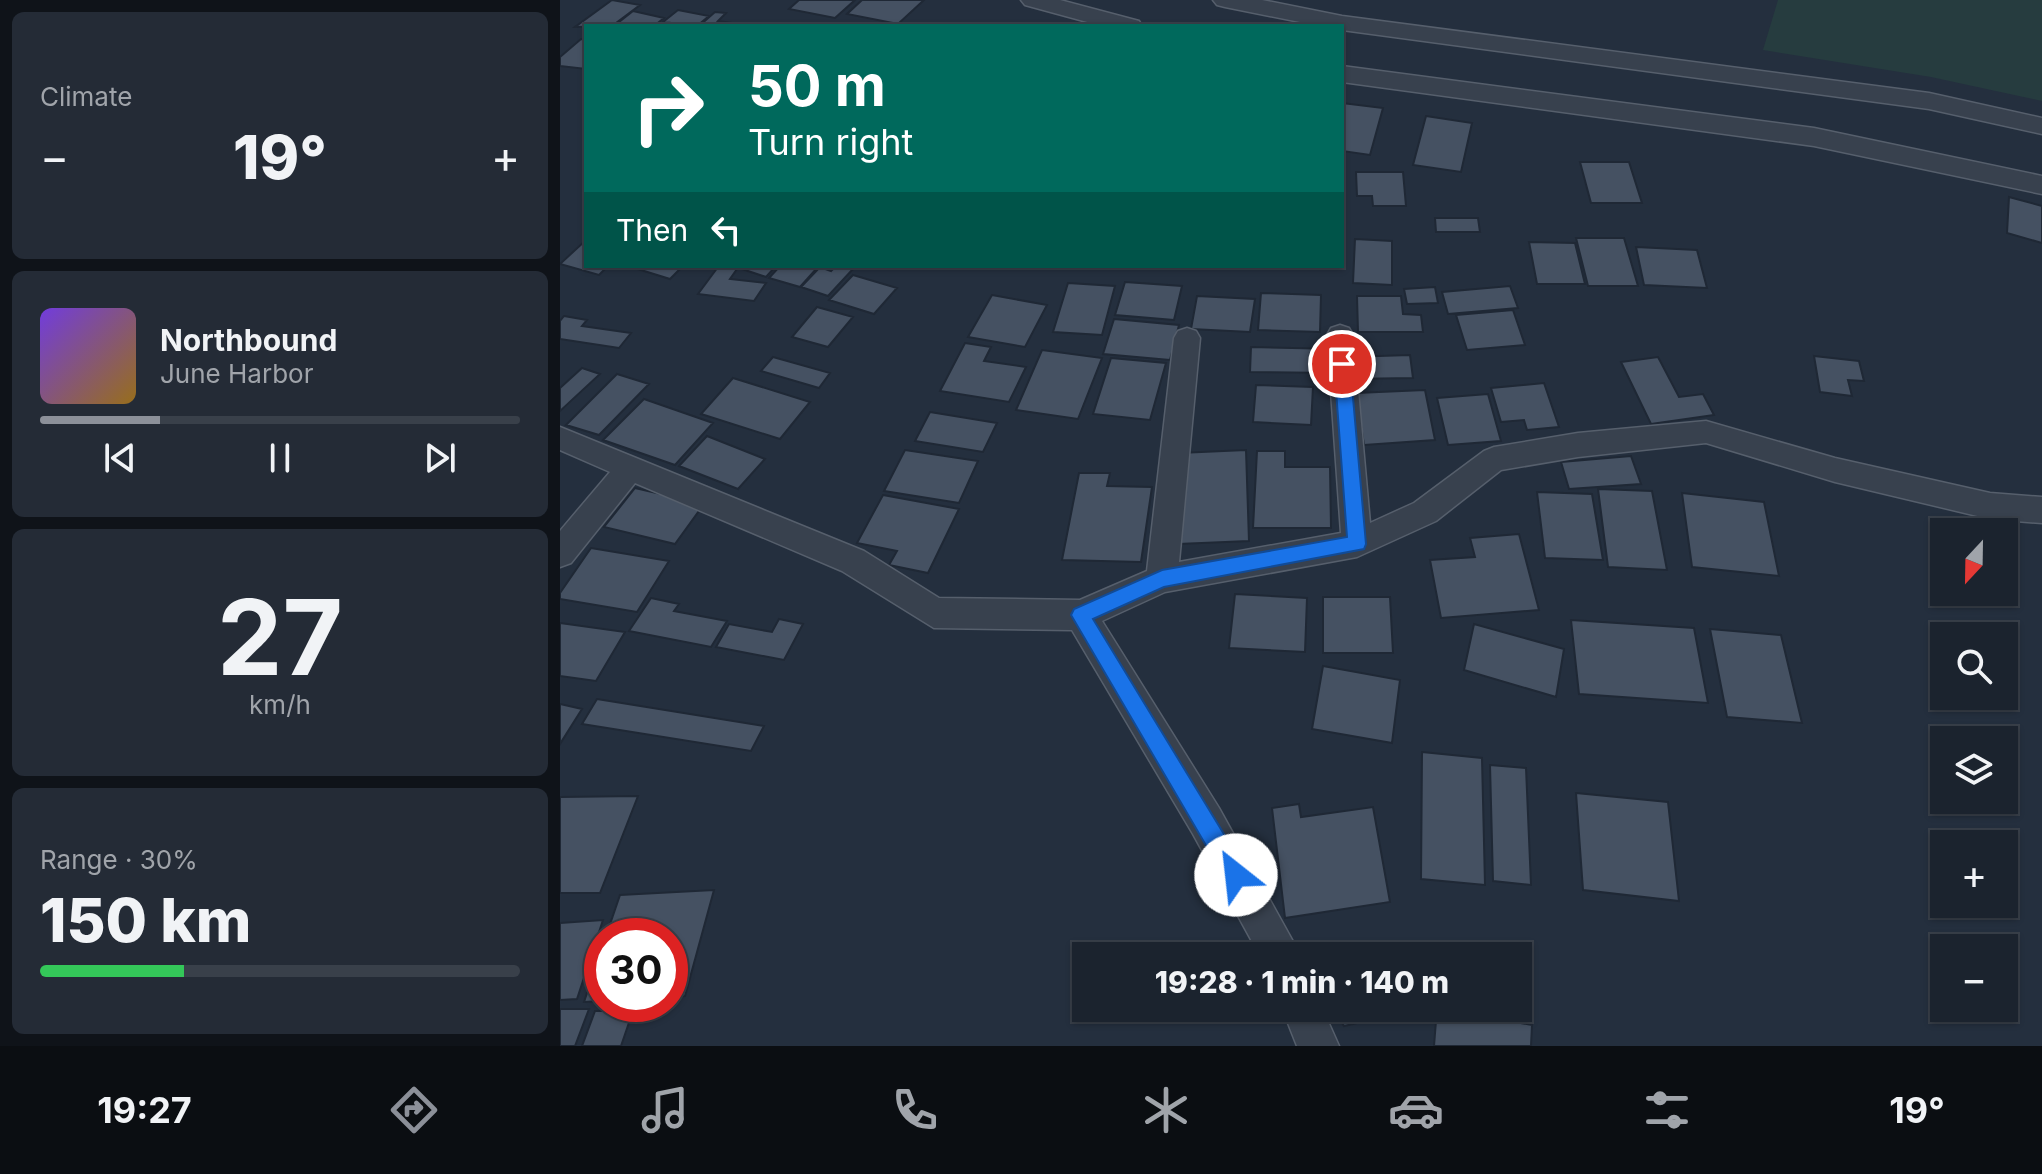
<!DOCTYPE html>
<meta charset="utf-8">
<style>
body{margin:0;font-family:Inter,sans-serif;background:#242b36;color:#f1f3f6;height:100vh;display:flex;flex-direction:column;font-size:30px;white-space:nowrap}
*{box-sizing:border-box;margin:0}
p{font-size:26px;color:#a0a4aa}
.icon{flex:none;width:44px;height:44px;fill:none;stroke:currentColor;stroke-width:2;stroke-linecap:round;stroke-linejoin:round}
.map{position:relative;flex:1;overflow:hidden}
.drawer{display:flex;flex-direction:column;gap:12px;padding:12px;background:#0f1319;width:560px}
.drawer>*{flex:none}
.guide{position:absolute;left:24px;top:24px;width:760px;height:244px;border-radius:0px;box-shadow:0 2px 6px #0004,0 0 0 2px #39404a;background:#00695c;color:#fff;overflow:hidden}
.needle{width:52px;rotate:202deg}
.tools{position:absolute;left:1370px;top:518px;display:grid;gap:16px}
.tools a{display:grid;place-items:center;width:88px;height:88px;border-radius:0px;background:#1b232e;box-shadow:0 2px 6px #0004,0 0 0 2px #39404a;font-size:40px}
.speed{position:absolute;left:24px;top:918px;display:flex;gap:16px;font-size:40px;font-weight:700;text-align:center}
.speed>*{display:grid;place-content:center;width:104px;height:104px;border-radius:50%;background:#1b232e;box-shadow:0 2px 6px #0004,0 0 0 2px #39404a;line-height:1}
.speed .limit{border:12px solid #d22;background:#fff;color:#111}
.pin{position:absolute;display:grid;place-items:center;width:68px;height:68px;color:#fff;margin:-34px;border:4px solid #fff;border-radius:50%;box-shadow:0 2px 8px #0007}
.me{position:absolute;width:88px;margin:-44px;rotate:331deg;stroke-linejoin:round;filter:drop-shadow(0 0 6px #0008)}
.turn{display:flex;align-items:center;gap:28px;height:168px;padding:0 32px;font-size:36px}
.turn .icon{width:104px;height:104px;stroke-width:2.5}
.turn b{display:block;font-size:56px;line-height:68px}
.then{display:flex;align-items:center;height:76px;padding:0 32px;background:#0003;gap:16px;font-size:30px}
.big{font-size:60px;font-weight:800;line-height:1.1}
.drawer .card{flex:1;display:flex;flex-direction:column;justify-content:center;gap:12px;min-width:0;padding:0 28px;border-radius:12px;background:#242b36}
.drawer .dial{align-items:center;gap:0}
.dial b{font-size:104px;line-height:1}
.song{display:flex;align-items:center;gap:24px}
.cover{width:96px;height:96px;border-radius:12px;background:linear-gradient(135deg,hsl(260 70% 55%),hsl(40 70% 35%))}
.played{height:8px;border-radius:4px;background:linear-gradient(90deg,#8c9099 25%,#39404a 25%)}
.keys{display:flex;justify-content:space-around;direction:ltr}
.heat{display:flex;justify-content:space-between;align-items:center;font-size:44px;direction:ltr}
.charge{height:12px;border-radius:6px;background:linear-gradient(90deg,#34c759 30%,#39404a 0)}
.trip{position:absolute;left:512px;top:942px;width:460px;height:80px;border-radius:0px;background:#1b232e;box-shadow:0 2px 6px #0004,0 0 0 2px #39404a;font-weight:800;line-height:80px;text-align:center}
.menu{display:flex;height:128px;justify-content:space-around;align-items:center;background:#0b0e12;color:#a0a4aa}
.menu .icon{width:56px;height:56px}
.menu .on{color:#8c9099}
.menu b{font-size:36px;color:#f1f3f6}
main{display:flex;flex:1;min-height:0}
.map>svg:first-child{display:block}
.green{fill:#263c3f}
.building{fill:#455162;stroke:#1f2835;stroke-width:2}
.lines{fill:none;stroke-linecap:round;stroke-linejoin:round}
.minor-casing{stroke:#565f6c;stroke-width:3}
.tertiary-casing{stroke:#565f6c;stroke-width:3}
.minor{fill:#38414e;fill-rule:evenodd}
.tertiary{fill:#38414e;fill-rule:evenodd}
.route{fill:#1a73e8;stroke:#114b97;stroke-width:2}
</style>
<main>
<section class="drawer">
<div class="card"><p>Climate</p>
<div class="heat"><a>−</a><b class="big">19°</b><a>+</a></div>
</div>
<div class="card">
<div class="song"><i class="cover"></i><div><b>Northbound</b><p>June Harbor</p></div></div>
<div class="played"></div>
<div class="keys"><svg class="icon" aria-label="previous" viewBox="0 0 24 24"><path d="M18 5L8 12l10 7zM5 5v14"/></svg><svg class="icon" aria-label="pause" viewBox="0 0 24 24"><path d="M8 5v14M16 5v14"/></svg><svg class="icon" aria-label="next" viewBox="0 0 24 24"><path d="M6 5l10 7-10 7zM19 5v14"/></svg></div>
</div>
<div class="card dial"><b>27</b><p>km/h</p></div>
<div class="card"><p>Range · 30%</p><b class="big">150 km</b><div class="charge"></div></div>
</section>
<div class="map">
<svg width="1482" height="1046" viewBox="0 0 1482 1046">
<rect width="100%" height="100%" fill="#242f3e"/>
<!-- green -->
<path class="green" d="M1218 0H1482V101L1371 77 1203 50Z"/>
<!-- building -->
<path class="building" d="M52 0 80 5 52 26 15 27Z
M239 0H295L275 18 229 9Z
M302 0H364L338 24 287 14Z
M118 10 149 16 137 26 103 22Z
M73 11 104 18 94 26H54Z
M155 12 166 13 158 21 193 26H139Z
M21 39 26 40V69L0 66V57Z
M782 103 823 108 810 155 782 151Z
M866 116 912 123 901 172 853 165Z
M1020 162H1069L1082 203H1031Z
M796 172H843L846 206H813L812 196H797Z
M1449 197 1482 206V243L1447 233Z
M875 218H918L920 232H876Z
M1016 238H1064L1078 286H1028Z
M795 239 832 241V285L793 283Z
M26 240V266H48L39 275 0 264Z
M969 242 1015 243 1025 284H977Z
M1076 247 1137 250 1147 288 1084 285Z
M68 266H123L110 279Z
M173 266H216L206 277Z
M220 266H253L258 267 240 287 209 278Z
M276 266 293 269 268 296 241 287 260 267 271 271Z
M158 267 177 269 170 279 206 283 194 301 138 294Z
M293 275 337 288 314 314 269 300Z
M565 282 622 286 614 320 555 315Z
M508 283 555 286 542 335 493 332Z
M950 286 958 308 888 314 882 292Z
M875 287 878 303 847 304 844 289Z
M701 293 761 295 760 332 698 330Z
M432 295 487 305 465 347 408 337Z
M637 296 695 299 690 332 631 329Z
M797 296H841L843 314 861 315 863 332H798Z
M257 307 293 317 268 347 232 337Z
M953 310 965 345 907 350 896 315Z
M4 316 27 320 22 326 71 333 59 348 0 339V321Z
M554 319 619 325 610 360 543 354Z
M405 343 431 347 424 361 466 367 449 402 380 391Z
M691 347 776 349V373L690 372Z
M482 350 542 358 518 419 456 410Z
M850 355 853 378 789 379 787 357Z
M1254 356 1299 361 1304 381 1288 380 1292 396 1260 392Z
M213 357 270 373 259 388 201 371Z
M1098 357 1119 397 1143 394 1154 415 1091 424 1061 362Z
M551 358 606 363 590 420 533 414Z
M22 368 40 374 0 411V388Z
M57 374 89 384 39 435 6 425Z
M173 378 250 402 220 439 141 414Z
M984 383 999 427 967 430 964 420 941 422 931 388Z
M696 385 753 387 751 425 693 422Z
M865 390 875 440 804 445 796 393Z
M928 394 941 441 888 445 877 398Z
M84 399 153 423 115 465 43 440Z
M370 412 437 423 423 452 355 441Z
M147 436 205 459 178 489 119 466Z
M345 450 418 461 399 503 324 491Z
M686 450 689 541 618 544 619 453Z
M697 451H725V467H770L771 528H693Z
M1071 456 1081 484 1009 489 1001 462Z
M519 473H550L547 486 592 487 581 562 502 560Z
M75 488 144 504 115 544 44 527Z
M1038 489 1092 491 1107 570 1048 567Z
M977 492 1032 494 1043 560 985 558Z
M1122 493 1204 502 1219 576 1132 567Z
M323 495 399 509 368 573 329 565 337 551 297 543Z
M959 534 979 610 881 618 870 560 915 557 910 538Z
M31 548 109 561 77 612 0 599V593Z
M675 594 747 598 745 652 669 648Z
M763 597H830L833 653H763Z
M91 598 119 604 114 611 167 621 151 647 69 631Z
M219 619 243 624 224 660 156 647 169 624 212 632Z
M1011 620 1134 628 1148 703 1019 694Z
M0 623 65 632 36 681 0 676Z
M914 624 1004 649 996 697 904 670Z
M1150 629 1221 635 1242 723 1167 717Z
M763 666 840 680 832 743 752 729Z
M37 699 204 726 191 751 22 724Z
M0 704 22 709 0 744Z
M862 752 922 758 925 885 861 879Z
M930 765 966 768 971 885 933 881Z
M1016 793 1108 802 1119 901 1023 890Z
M78 796 40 893H0V797Z
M739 804 741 817 813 807 830 902 725 918 712 808Z
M154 890 125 996 110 997V936H46L60 895Z
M43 920 17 999 0 1000V923Z
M828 943 827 956 741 955Z
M42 948V1001L24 1002Z
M773 1008H820L819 1018 784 1026Z
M877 1008 972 1025 971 1046H874Z
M0 1009H29L15 1046H0Z
M35 1011H73L61 1046H22Z"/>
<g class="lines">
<!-- minor casing -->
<g class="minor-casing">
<path id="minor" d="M780 325 789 328 793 335 810 523 854 503 924 451 934 447 1018 433 1146 421 1275 458 1430 493 1482 497V523L1430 519 1275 482 1146 443 1018 457 941 470 876 521 797 557 605 592 542 621 659 808 741 956H700L633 834 512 630 374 628 282 571 75 483 11 563 0 567V531L50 472 0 450V427L304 551 379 598 520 600 587 571 614 338 618 331 627 328 636 331 640 338 619 562 781 533 767 335 771 328Z
M722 1008H762L779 1046H737Z"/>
</g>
<!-- tertiary casing -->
<g class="tertiary-casing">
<path id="tertiary" d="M461 0H500L579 21 582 26H542L465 5Z
M653 0H702L782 16 1369 93 1482 118V134L1369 109 782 30V26H760L665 7 657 5Z
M782 66 1254 128 1482 176V194L1254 146 782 82Z"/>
</g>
<!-- minor -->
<use href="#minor" class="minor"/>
<!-- tertiary -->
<use href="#tertiary" class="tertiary"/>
</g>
<!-- route -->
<path class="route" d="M782 358 790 364 806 544 804 549 604 587 533 619 684 867 687 875 684 883 676 886 668 883 511 615 514 609 602 570 787 537 774 364Z"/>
</svg>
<div class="tools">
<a><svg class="needle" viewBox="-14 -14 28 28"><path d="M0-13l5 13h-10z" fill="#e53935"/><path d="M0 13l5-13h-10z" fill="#a0a4aa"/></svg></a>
<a><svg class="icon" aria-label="search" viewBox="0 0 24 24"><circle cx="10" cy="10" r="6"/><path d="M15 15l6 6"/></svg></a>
<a><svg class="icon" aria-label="layers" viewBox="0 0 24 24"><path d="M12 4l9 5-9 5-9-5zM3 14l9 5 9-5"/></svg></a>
<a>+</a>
<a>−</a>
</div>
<div class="speed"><div class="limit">30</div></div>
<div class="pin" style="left:782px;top:364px;background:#d93025"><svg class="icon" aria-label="arrive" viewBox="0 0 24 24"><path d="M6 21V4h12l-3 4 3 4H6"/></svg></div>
<svg class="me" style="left:676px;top:875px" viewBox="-20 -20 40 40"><circle r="19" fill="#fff"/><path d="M0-13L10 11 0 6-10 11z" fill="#1a73e8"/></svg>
<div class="trip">19:28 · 1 min · 140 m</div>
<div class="guide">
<div class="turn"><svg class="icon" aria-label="right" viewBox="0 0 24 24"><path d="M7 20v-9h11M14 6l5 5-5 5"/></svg><div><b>50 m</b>Turn right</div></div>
<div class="then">Then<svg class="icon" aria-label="left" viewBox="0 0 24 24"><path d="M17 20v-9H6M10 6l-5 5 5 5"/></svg></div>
</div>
</div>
</main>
<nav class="menu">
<b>19:27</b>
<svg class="icon on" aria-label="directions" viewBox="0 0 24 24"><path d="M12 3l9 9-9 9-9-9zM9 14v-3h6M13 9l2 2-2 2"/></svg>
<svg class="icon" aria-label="music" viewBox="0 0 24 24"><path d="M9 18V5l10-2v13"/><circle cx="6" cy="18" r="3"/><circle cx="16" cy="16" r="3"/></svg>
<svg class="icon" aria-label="phone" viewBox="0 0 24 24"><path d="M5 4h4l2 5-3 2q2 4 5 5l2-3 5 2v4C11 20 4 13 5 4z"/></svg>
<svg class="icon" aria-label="climate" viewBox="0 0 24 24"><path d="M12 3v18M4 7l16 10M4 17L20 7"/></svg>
<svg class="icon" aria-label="car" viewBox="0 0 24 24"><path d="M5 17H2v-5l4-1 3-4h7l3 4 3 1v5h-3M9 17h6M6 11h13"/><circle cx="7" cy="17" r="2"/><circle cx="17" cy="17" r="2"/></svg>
<svg class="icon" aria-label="filters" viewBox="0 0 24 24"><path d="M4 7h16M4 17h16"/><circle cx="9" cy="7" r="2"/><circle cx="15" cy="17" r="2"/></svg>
<b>19°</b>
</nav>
